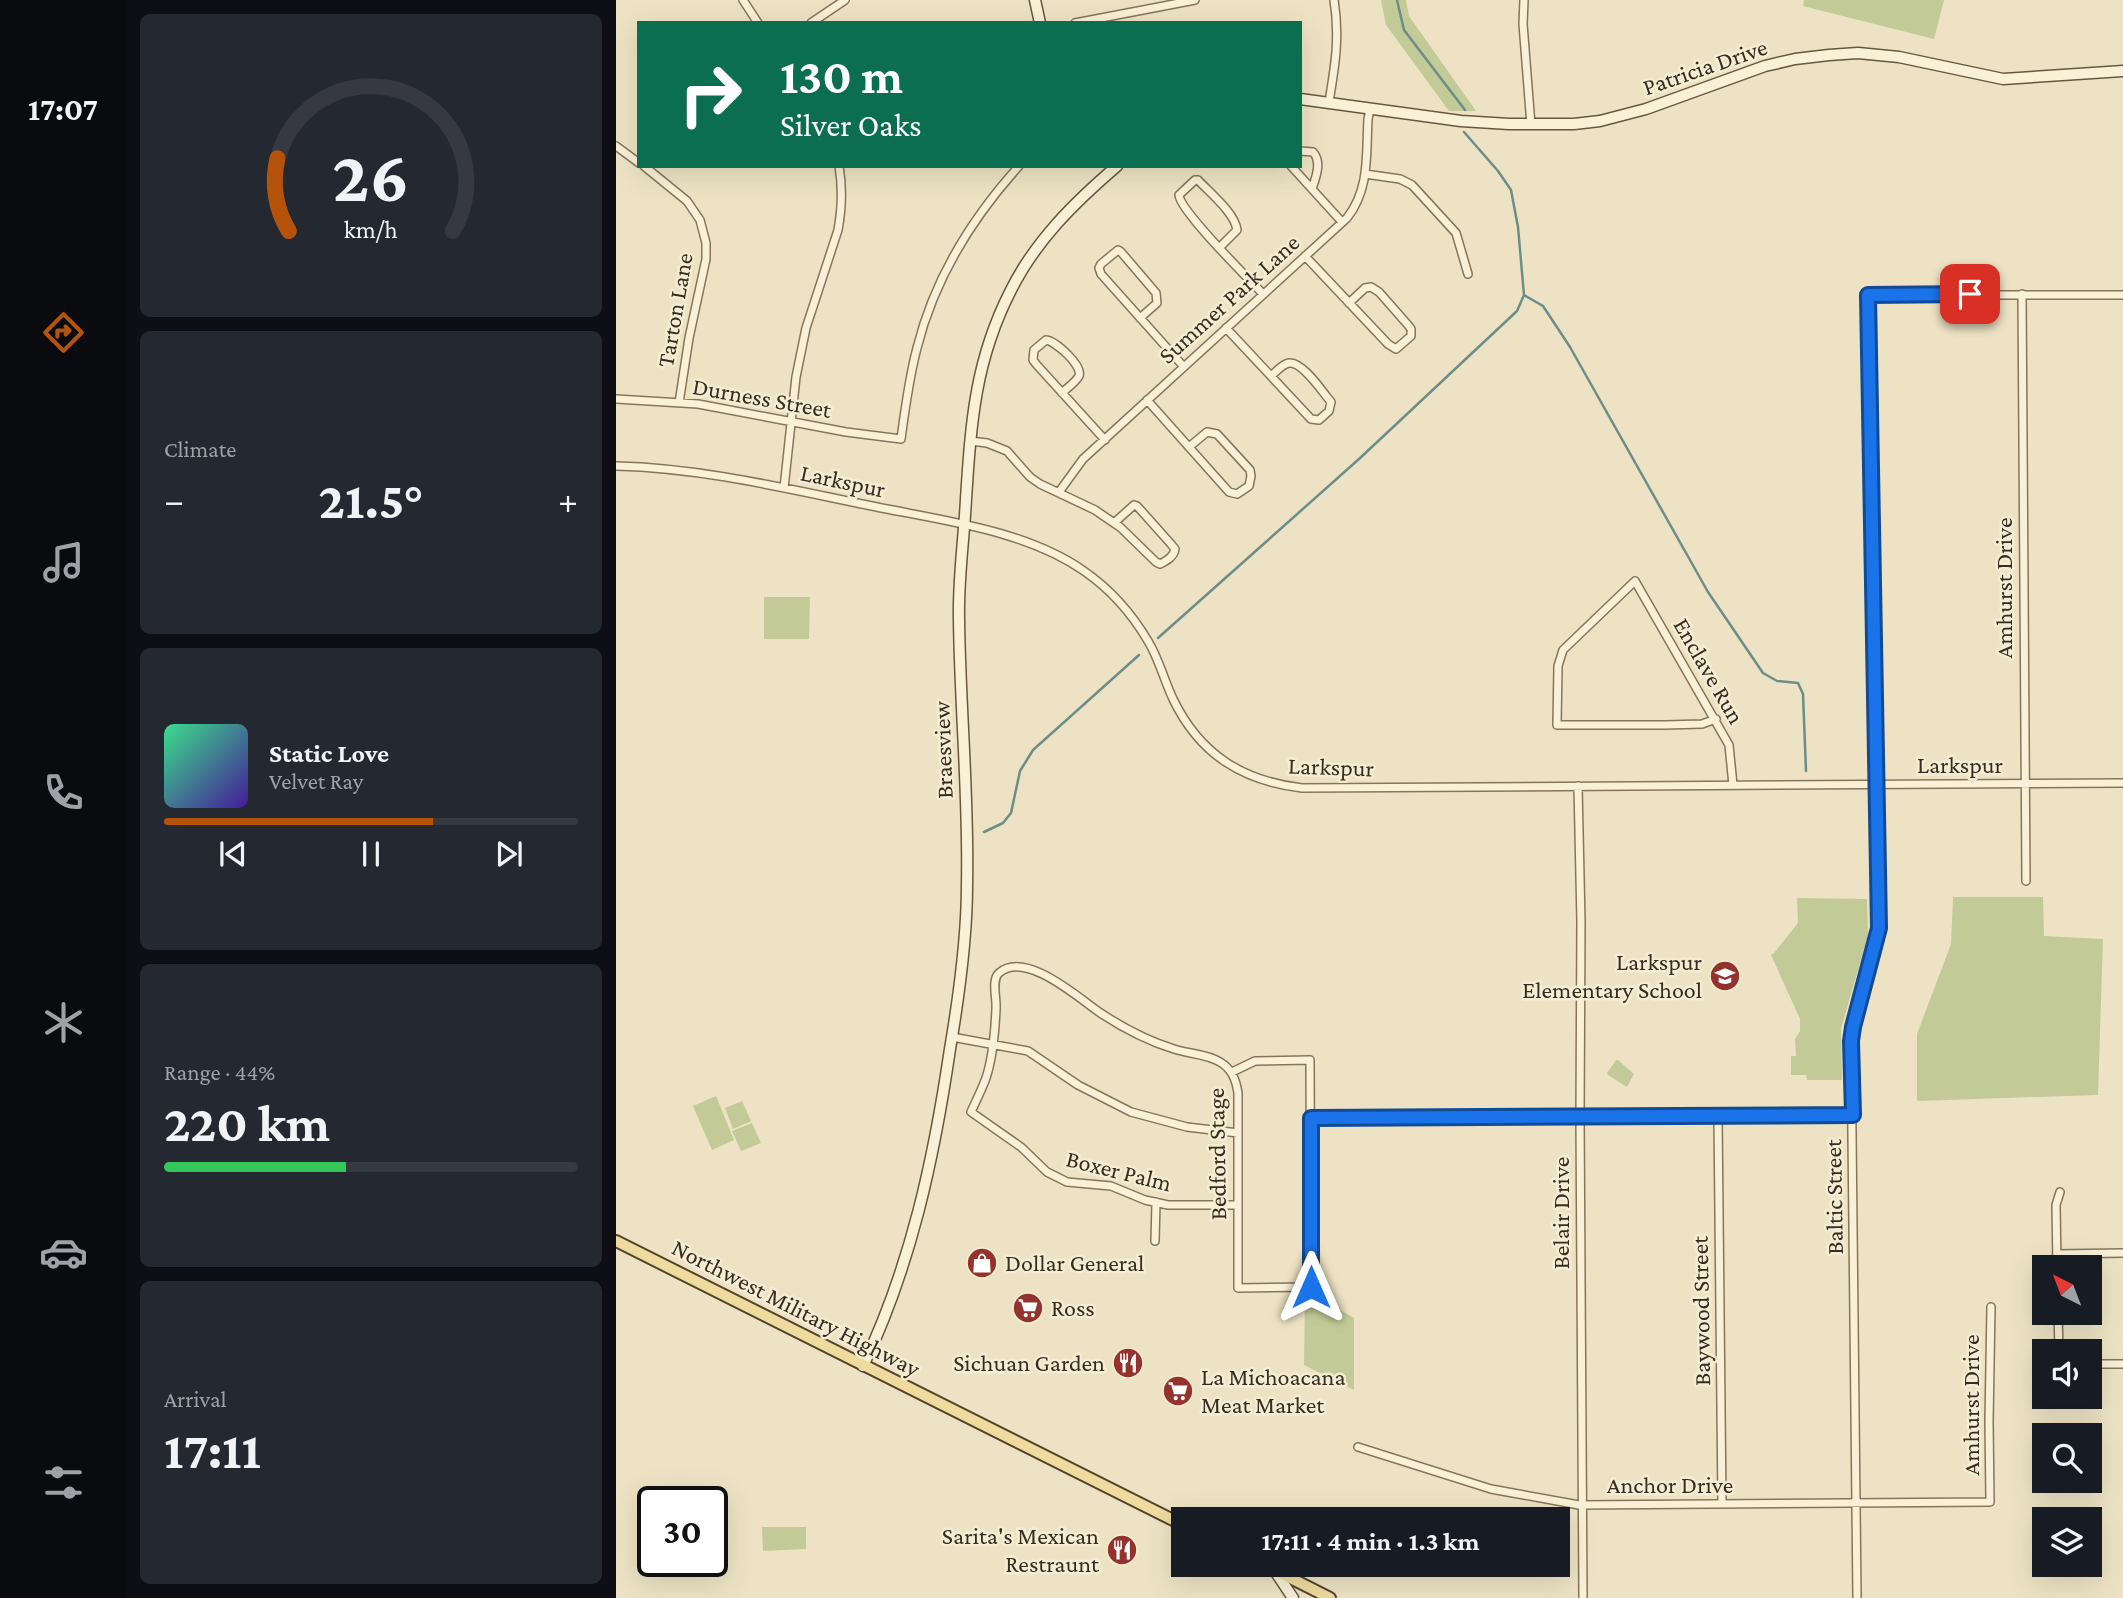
<!DOCTYPE html>
<meta charset="utf-8">
<style>
body{margin:0;font-family:"Crimson Pro",serif;background:#242831;color:#f1f3f6;height:100vh;display:flex;flex-direction:column;font-size:26px;white-space:nowrap}
*{box-sizing:border-box;margin:0}
p{font-size:23px;color:#9ea1a6}
.icon{flex:none;width:38px;height:38px;fill:none;stroke:currentColor;stroke-width:2;stroke-linecap:round;stroke-linejoin:round}
.map{position:relative;flex:1;overflow:hidden}
.sheet{display:flex;flex-direction:column;gap:14px;padding:14px;background:#0d0f14;width:490px}
.sheet>*{flex:none}
.hud{position:absolute;left:21px;top:21px;width:665px;height:147px;border-radius:0px;box-shadow:0 7px 28px #0002;background:#0b6e4f;color:#fff;overflow:hidden}
.needle{width:46px;rotate:318deg}
.buttons{position:absolute;left:1416px;top:1255px;display:grid;gap:14px}
.buttons a{display:grid;place-items:center;width:70px;height:70px;border-radius:0px;background:#171b24;box-shadow:0 7px 28px #0002;font-size:35px}
.speed{position:absolute;left:21px;top:1486px;display:flex;gap:14px;font-size:35px;font-weight:700;text-align:center}
.speed>*{display:grid;place-content:center;width:91px;height:91px;border-radius:50%;background:#171b24;box-shadow:0 7px 28px #0002;line-height:1}
.speed .limit{border:4px solid #111;border-radius:10px;background:#fff;color:#111}
.pin{position:absolute;display:grid;place-items:center;width:60px;height:60px;color:#fff;margin:-30px;border-radius:14px;box-shadow:0 4px 10px #0006}
.me{position:absolute;width:77px;margin:-38px;rotate:0deg;stroke-linejoin:round;filter:drop-shadow(0 0 5px #0008)}
.turn{display:flex;align-items:center;gap:24px;height:147px;padding:0 28px;font-size:32px}
.turn .icon{width:91px;height:91px;stroke-width:2.5}
.turn b{display:block;font-size:49px;line-height:60px}
.big{font-size:52px;font-weight:700;line-height:1.1}
.sheet .tile{flex:1;display:flex;flex-direction:column;justify-content:center;gap:10px;min-width:0;padding:0 24px;border-radius:10px;background:#242831}
.sheet .dial{align-items:center;gap:0}
.dial svg{height:182px;overflow:visible;fill:none;stroke:#363941;stroke-width:7;stroke-linecap:round;text-anchor:middle}
.dial text{fill:#f1f3f6;stroke:none}
.song{display:flex;align-items:center;gap:21px}
.cover{width:84px;height:84px;border-radius:10px;background:linear-gradient(135deg,hsl(150 70% 55%),hsl(260 70% 35%))}
.played{height:7px;border-radius:4px;background:linear-gradient(90deg,#b45309 65%,#363941 65%)}
.keys{display:flex;justify-content:space-around;direction:ltr}
.heat{display:flex;justify-content:space-between;align-items:center;font-size:38px;direction:ltr}
.charge{height:10px;border-radius:5px;background:linear-gradient(90deg,#34c759 44%,#363941 0)}
.trip{position:absolute;left:555px;top:1507px;width:399px;height:70px;border-radius:0px;background:#171b24;box-shadow:0 7px 28px #0002;font-weight:700;line-height:70px;text-align:center}
main{display:flex;flex:1;min-height:0}
.tabs{display:flex;flex-direction:column;width:126px;justify-content:space-around;align-items:center;background:#090b0e;color:#9ea1a6}
.tabs .icon{width:49px;height:49px}
.tabs .active{color:#b45309}
.tabs b{font-size:32px;color:#f1f3f6}
.map>svg:first-child{display:block}
.green{fill:#c2cb98}
.lines{fill:none;stroke-linecap:round;stroke-linejoin:round}
.stream{stroke:#6d8e88;stroke-width:2.5}
.street-casing{stroke:#87755b;stroke-width:10}
.secondary-casing{stroke:#69563e;stroke-width:13}
.primary-casing{stroke:#55432f;stroke-width:14}
.street{stroke:#f8f0d7;stroke-width:7}
.secondary{stroke:#f8f0d7;stroke-width:10}
.primary{stroke:#efdb9d;stroke-width:10}
.route-casing{stroke:#114b97;stroke-width:18}
.route{stroke:#1a73e8;stroke-width:12}
.labels{text-anchor:middle;stroke-width:5;stroke-linejoin:round;paint-order:stroke}
.street-label{font-size:24px;fill:#372c1f;stroke:#f5edd3}
.poi-label{font-size:24px;fill:#372c1f;stroke:#f5edd3;text-anchor:end}
</style>
<main>
<nav class="tabs">
<b>17:07</b>
<svg class="icon active" aria-label="directions" viewBox="0 0 24 24"><path d="M12 3l9 9-9 9-9-9zM9 14v-3h6M13 9l2 2-2 2"/></svg>
<svg class="icon" aria-label="music" viewBox="0 0 24 24"><path d="M9 18V5l10-2v13"/><circle cx="6" cy="18" r="3"/><circle cx="16" cy="16" r="3"/></svg>
<svg class="icon" aria-label="phone" viewBox="0 0 24 24"><path d="M5 4h4l2 5-3 2q2 4 5 5l2-3 5 2v4C11 20 4 13 5 4z"/></svg>
<svg class="icon" aria-label="climate" viewBox="0 0 24 24"><path d="M12 3v18M4 7l16 10M4 17L20 7"/></svg>
<svg class="icon" aria-label="car" viewBox="0 0 24 24"><path d="M5 17H2v-5l4-1 3-4h7l3 4 3 1v5h-3M9 17h6M6 11h13"/><circle cx="7" cy="17" r="2"/><circle cx="17" cy="17" r="2"/></svg>
<svg class="icon" aria-label="filters" viewBox="0 0 24 24"><path d="M4 7h16M4 17h16"/><circle cx="9" cy="7" r="2"/><circle cx="15" cy="17" r="2"/></svg>
</nav>
<section class="sheet">
<div class="tile dial"><svg viewBox="0 0 100 80">
<path d="M14 69A42 42 0 1 1 86 69"/>
<path d="M14 69A42 42 0 0 1 9 37" stroke="#b45309"/>
<text x="50" y="56" font-size="32" font-weight="700">26</text>
<text x="50" y="72" font-size="11">km/h</text>
</svg></div>
<div class="tile"><p>Climate</p>
<div class="heat"><a>−</a><b class="big">21.5°</b><a>+</a></div>
</div>
<div class="tile">
<div class="song"><i class="cover"></i><div><b>Static Love</b><p>Velvet Ray</p></div></div>
<div class="played"></div>
<div class="keys"><svg class="icon" aria-label="previous" viewBox="0 0 24 24"><path d="M18 5L8 12l10 7zM5 5v14"/></svg><svg class="icon" aria-label="pause" viewBox="0 0 24 24"><path d="M8 5v14M16 5v14"/></svg><svg class="icon" aria-label="next" viewBox="0 0 24 24"><path d="M6 5l10 7-10 7zM19 5v14"/></svg></div>
</div>
<div class="tile"><p>Range · 44%</p><b class="big">220 km</b><div class="charge"></div></div>
<div class="tile"><p>Arrival</p><b class="big">17:11</b></div>
</section>
<div class="map">
<svg width="1507" height="1598" viewBox="0 0 1507 1598">
<rect width="100%" height="100%" fill="#ede3c4"/>
<!-- green -->
<path class="green" d="M765 0H790L793 16 860 111H833L770 25Z
M1188 0H1328L1318 39 1187 6Z
M148 597H194L193 639H148Z
M1337 897H1427L1428 936 1487 939 1482 1095 1301 1101V1034L1335 944Z
M1181 898 1251 899 1252 935 1225 1029 1226 1080H1191L1190 1075H1175V1056H1180L1179 1039 1184 1031V1019L1155 955 1158 953 1182 923Z
M1000 1060H1002L1018 1074 1011 1087 992 1075 991 1073Z
M100 1096 118 1140 96 1150 77 1106Z
M126 1101 135 1121 117 1129 109 1108Z
M136 1123 145 1143 125 1151 116 1131Z
M698 1295 738 1318V1390L688 1365 689 1297Z
M146 1527H190V1549L147 1551Z"/>
<g class="lines">
<!-- stream -->
<path class="stream" d="M781 0 788 30 849 110
M908 295 927 306 954 347 1092 592 1147 673 1161 681 1182 683 1187 694 1190 771
M542 638 743 459 901 311 908 295 902 227 895 190 882 171 848 132
M368 832 387 823 395 813 404 771 417 750 523 655"/>
<!-- street casing -->
<g class="street-casing">
<path id="street" d="M127 0 142 23
M908 0 907 24 915 125
M195 23 229 0
M459 23 579 0
M713 102C719 66 724 37 718 0
M0 146 23 163
M684 151 697 152C706 162 700 177 696 189
M28 166 71 201 84 220 90 243V259L73 338 63 403
M675 166 726 222
M749 174 784 179 796 185 840 233 852 274
M604 247 621 230C619 213 594 193 582 180H579L563 195C564 211 632 278 647 294
M689 256 772 344 780 349 795 336V329L792 325 763 292 755 287 749 288 733 303
M1406 294 1410 881
M524 318 541 303 540 293 505 252 502 250 485 264 483 268 485 274 568 367
M610 328 695 419 703 420 713 411 715 402 711 397C704 388 685 361 673 363 666 364 660 372 655 376
M446 393C451 388 460 382 463 376 467 365 439 341 430 340L418 350 417 360 420 364 489 440
M0 399 82 404 230 432 285 439C289 409 293 378 301 348 318 280 356 218 403 166
M531 400 613 492 621 494 633 486 635 476 634 470 601 434 591 432 573 447
M354 441 371 443 391 451 414 477 424 484 479 510 504 527 540 562 544 564C550 561 558 557 559 549L555 544 521 506 518 505 498 523
M0 466C85 468 168 488 251 505 322 520 408 529 468 571 494 589 516 614 532 641 543 659 548 680 557 699 584 755 627 781 686 788L1507 783
M168 488 180 377 190 328 222 230C226 208 227 189 223 166
M443 492 467 459 731 218C754 189 750 154 752 119L754 109
M1100 719 1086 724 1049 725H941L942 666 947 650 1019 581 1113 745 1117 785
M962 786 965 922 964 1117 967 1598
M336 1037 412 1051 462 1085 515 1112 571 1127 622 1133
M616 1072 639 1061 694 1060 695 1287 622 1288V1093C620 1080 616 1069 604 1062 591 1054 573 1054 558 1049 532 1041 509 1029 486 1014 466 1001 410 949 383 973 375 980 381 999 380 1009 379 1031 377 1057 370 1078 366 1089 360 1101 355 1112L405 1147 431 1172 451 1182 495 1186 529 1200 552 1205H622
M1102 1117 1106 1504
M695 1118 1237 1115
M539 1241 540 1202
M1441 1254 1507 1253
M1441 1267 1440 1205 1444 1192
M1442 1312 1443 1351
M1474 1364H1507
M742 1447 875 1489 963 1505 1374 1502 1373 1421 1375 1307
M1241 1598 1235 1041 1243 998 1263 928 1252 295H1507"/>
</g>
<!-- secondary casing -->
<g class="secondary-casing">
<path id="secondary" d="M419 0 424 23
M684 99 845 121 893 124H958L984 121 1030 109 1149 66 1179 59 1213 55 1242 53 1283 57 1387 79 1507 71
M247 1366C295 1266 318 1158 334 1049 343 996 351 940 351 885 353 797 344 708 343 619 342 579 348 539 350 499 355 422 359 360 395 290 420 240 459 202 501 166
M659 1571 677 1598"/>
</g>
<!-- primary casing -->
<g class="primary-casing">
<path id="primary" d="M0 1241 567 1525
M647 1564 714 1598"/>
</g>
<!-- street -->
<use href="#street" class="street"/>
<!-- secondary -->
<use href="#secondary" class="secondary"/>
<!-- primary -->
<use href="#primary" class="primary"/>
</g>
<g class="lines">
<!-- route casing -->
<g class="route-casing">
<path id="route" d="M695 1287V1118L1237 1115 1235 1041 1237 1027 1263 928 1252 295 1354 294"/>
</g>
<!-- route -->
<use href="#route" class="route"/>
</g>
<!-- icons -->
<defs>
<g id="school-disc" transform="scale(1.575)"><circle r="9.5" fill="#94322d" stroke="#f5edd3"/><path d="M0-5L7-2L0 1L-7-2ZM-4 1L0 2.5L4 1V4Q0 6-4 4Z" fill="#fff"/></g>
<g id="shop-disc" transform="scale(1.575)"><circle r="9.5" fill="#94322d" stroke="#f5edd3"/><path d="M-5-2.5h2.3a2.7 3.5 0 0 1 5.4 0H5L5.5 6h-11ZM-1.5-2.5h3a1.5 2.3 0 0 0-3 0Z" fill="#fff"/></g>
<g id="supermarket-disc" transform="scale(1.575)"><circle r="9.5" fill="#94322d" stroke="#f5edd3"/><path d="M-6-5.5h2.5l.6 2H6L4.5 2H-2.5L-4.4-4H-6ZM-1.5 3.2a1.3 1.3 0 1 0 .1 0ZM3 3.2a1.3 1.3 0 1 0 .1 0Z" fill="#fff"/></g>
<g id="restaurant-disc" transform="scale(1.575)"><circle r="9.5" fill="#94322d" stroke="#f5edd3"/><path d="M-5-6h1v4h1v-4h1v4h1v-4h1v5L-1.5 .5V6h-2V.5L-5-1ZM5-6V6H3V1.5H1.5Q1.5-4 5-6Z" fill="#fff"/></g>
</defs>
<g fill-rule="evenodd">
<use href="#school-disc" x="1109" y="976"/>
<use href="#shop-disc" x="366" y="1263"/>
<use href="#supermarket-disc" x="412" y="1308"/>
<use href="#restaurant-disc" x="512" y="1363"/>
<use href="#supermarket-disc" x="562" y="1391"/>
<use href="#restaurant-disc" x="506" y="1550"/>
</g>
<g class="labels">
<!-- street labels -->
<g class="street-label">
<text transform="translate(1089 67) rotate(-19)" y="8">Patricia Drive</text>
<text transform="translate(613 299) rotate(-42)" y="8">Summer Park Lane</text>
<text transform="translate(59 310) rotate(-80)" y="8">Tarton Lane</text>
<text transform="translate(146 398) rotate(10)" y="8">Durness Street</text>
<text transform="translate(227 481) rotate(12)" y="8">Larkspur</text>
<text transform="translate(1388 588) rotate(-90)" y="8">Amhurst Drive</text>
<text transform="translate(1093 671) rotate(60)" y="8">Enclave Run</text>
<text transform="translate(327 750) rotate(-92)" y="8">Braesview</text>
<text x="1344" y="773">Larkspur</text>
<text transform="translate(715 767) rotate(2)" y="8">Larkspur</text>
<text transform="translate(601 1154) rotate(-91)" y="8">Bedford Stage</text>
<text transform="translate(503 1171) rotate(14)" y="8">Boxer Palm</text>
<text transform="translate(1218 1197) rotate(-91)" y="8">Baltic Street</text>
<text transform="translate(945 1213) rotate(-90)" y="8">Belair Drive</text>
<text transform="translate(180 1308) rotate(27)" y="8">Northwest Military Highway</text>
<text transform="translate(1085 1311) rotate(-91)" y="8">Baywood Street</text>
<text transform="translate(1355 1405) rotate(-90)" y="8">Amhurst Drive</text>
<text x="1054" y="1493">Anchor Drive</text>
</g>
<!-- poi labels -->
<g class="poi-label">
<text x="1086" y="970">Larkspur<tspan x="1086" dy="28">Elementary School</tspan></text>
<text x="389" y="1271" text-anchor="start">Dollar General</text>
<text x="435" y="1316" text-anchor="start">Ross</text>
<text x="489" y="1371">Sichuan Garden</text>
<text x="585" y="1385" text-anchor="start">La Michoacana<tspan x="585" dy="28">Meat Market</tspan></text>
<text x="483" y="1544">Sarita's Mexican<tspan x="483" dy="28">Restraunt</tspan></text>
</g>
</g>
</svg>
<div class="buttons">
<a><svg class="needle" viewBox="-14 -14 28 28"><path d="M0-13l5 13h-10z" fill="#e53935"/><path d="M0 13l5-13h-10z" fill="#9ea1a6"/></svg></a>
<a><svg class="icon" aria-label="sound" viewBox="0 0 24 24"><path d="M4 9h4l5-4v14l-5-4H4zM17 9q2 3 0 6"/></svg></a>
<a><svg class="icon" aria-label="search" viewBox="0 0 24 24"><circle cx="10" cy="10" r="6"/><path d="M15 15l6 6"/></svg></a>
<a><svg class="icon" aria-label="layers" viewBox="0 0 24 24"><path d="M12 4l9 5-9 5-9-5zM3 14l9 5 9-5"/></svg></a>
</div>
<div class="speed"><div class="limit">30</div></div>
<div class="pin" style="left:1354px;top:294px;background:#d93025"><svg class="icon" aria-label="arrive" viewBox="0 0 24 24"><path d="M6 21V4h12l-3 4 3 4H6"/></svg></div>
<svg class="me" style="left:695px;top:1287px" viewBox="-20 -20 40 40"><path d="M0-17L14 15 0 8-14 15z" fill="#1a73e8" stroke="#fff" stroke-width="4"/></svg>
<div class="trip">17:11 · 4 min · 1.3 km</div>
<div class="hud">
<div class="turn"><svg class="icon" aria-label="right" viewBox="0 0 24 24"><path d="M7 20v-9h11M14 6l5 5-5 5"/></svg><div><b>130 m</b>Silver Oaks</div></div>
</div>
</div>
</main>
